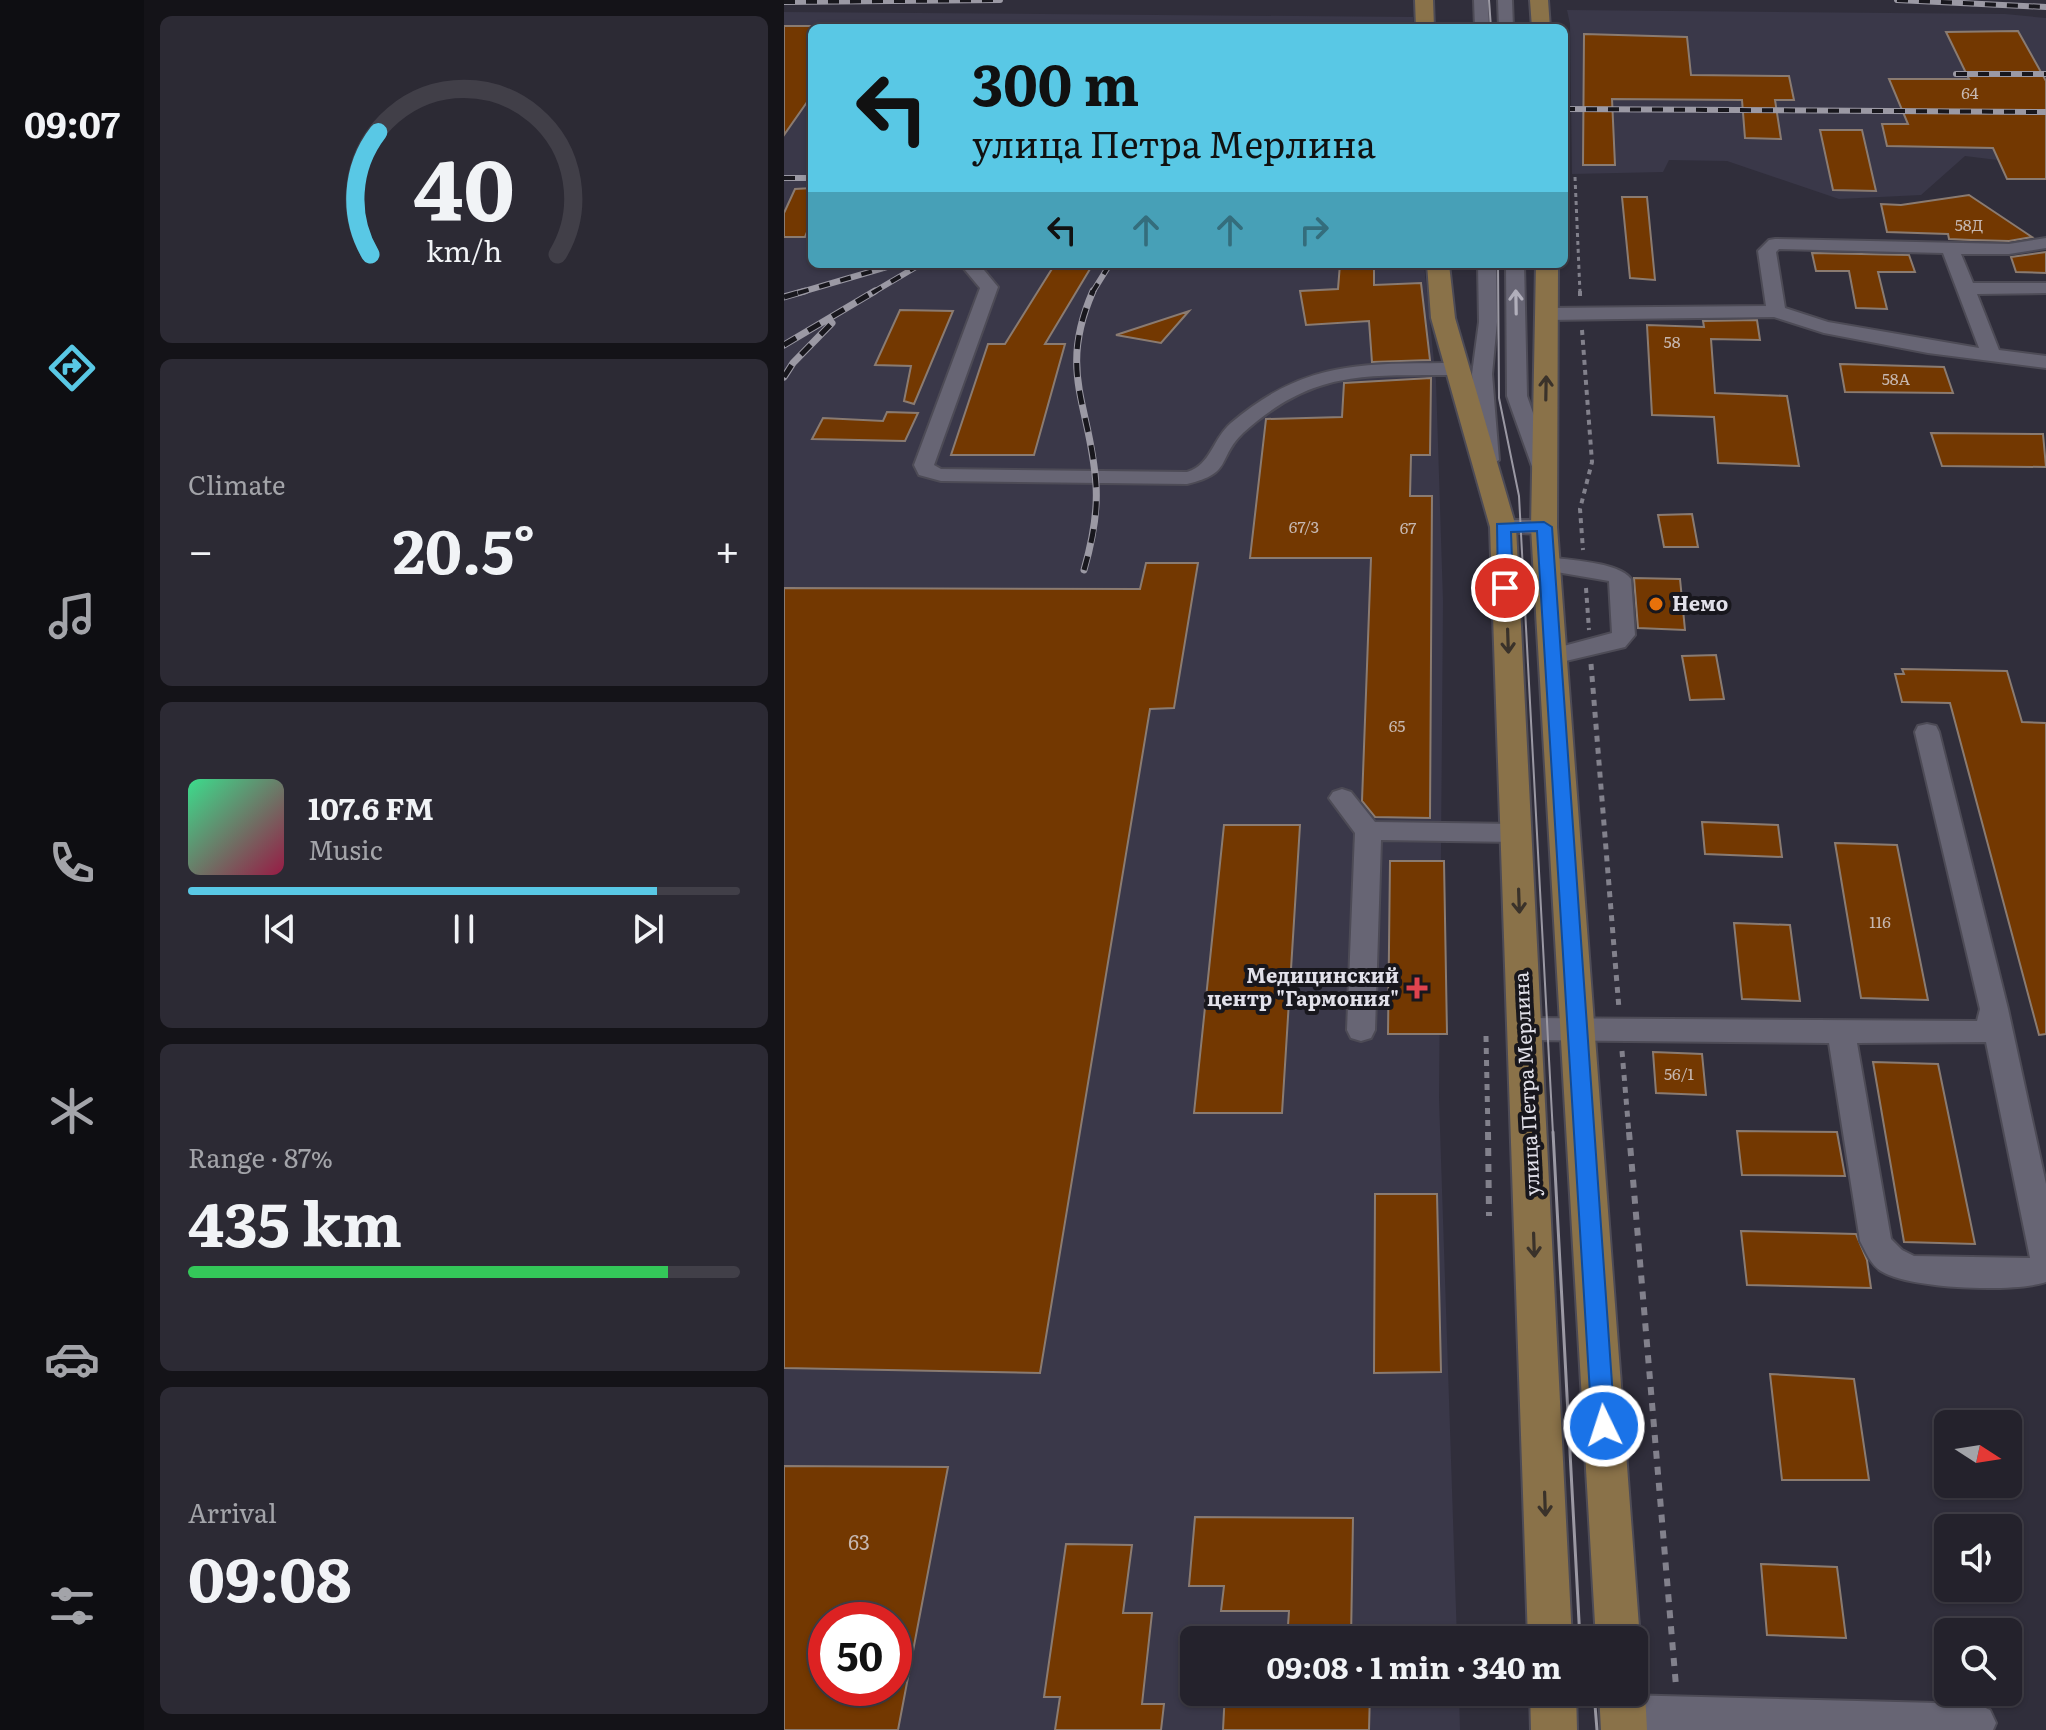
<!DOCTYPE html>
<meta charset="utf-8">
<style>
body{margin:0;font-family:Literata,serif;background:#2c2a34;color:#f1f3f6;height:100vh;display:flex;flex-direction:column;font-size:30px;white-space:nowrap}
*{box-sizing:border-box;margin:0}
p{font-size:26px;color:#a3a4a9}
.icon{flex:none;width:44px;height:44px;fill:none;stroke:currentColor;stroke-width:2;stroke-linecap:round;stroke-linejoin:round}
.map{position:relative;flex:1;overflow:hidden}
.side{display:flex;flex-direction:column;gap:16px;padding:16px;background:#141318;width:640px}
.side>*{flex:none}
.top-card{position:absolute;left:24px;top:24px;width:760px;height:244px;border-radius:12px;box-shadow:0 2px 6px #0004,0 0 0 2px #413f48;background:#59c8e5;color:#111;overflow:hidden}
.needle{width:52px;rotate:102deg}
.fabs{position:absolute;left:1150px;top:1410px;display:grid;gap:16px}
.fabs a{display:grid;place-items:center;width:88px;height:88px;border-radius:12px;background:#24222c;box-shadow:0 2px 6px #0004,0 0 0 2px #413f48;font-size:40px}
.speed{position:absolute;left:24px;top:1602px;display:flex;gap:16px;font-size:40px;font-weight:700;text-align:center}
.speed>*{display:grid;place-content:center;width:104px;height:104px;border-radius:50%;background:#24222c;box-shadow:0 2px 6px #0004,0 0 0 2px #413f48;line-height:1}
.speed .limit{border:12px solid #d22;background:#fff;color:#111}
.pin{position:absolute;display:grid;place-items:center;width:68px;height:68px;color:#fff;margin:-34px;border:4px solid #fff;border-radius:50%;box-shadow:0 2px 8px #0007}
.me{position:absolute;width:88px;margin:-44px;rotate:356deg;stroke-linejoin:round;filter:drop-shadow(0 0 6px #0008)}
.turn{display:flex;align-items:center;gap:28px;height:168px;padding:0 32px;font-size:36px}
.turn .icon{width:104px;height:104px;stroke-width:2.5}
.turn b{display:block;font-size:56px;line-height:68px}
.lanes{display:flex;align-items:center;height:76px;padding:0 32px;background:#0003;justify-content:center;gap:40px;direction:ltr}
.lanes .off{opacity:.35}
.big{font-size:60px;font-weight:700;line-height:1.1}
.side .widget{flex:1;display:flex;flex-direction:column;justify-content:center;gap:12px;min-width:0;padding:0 28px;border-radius:12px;background:#2c2a34}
.side .dial{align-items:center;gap:0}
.dial svg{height:208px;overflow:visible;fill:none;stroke:#413f48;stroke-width:7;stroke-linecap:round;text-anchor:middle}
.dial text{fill:#f1f3f6;stroke:none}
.song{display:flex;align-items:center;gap:24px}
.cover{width:96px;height:96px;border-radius:12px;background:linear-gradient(135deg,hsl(150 70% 55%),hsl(340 70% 35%))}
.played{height:8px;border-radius:4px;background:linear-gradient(90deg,#59c8e5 85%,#413f48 85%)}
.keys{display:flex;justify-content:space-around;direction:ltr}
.heat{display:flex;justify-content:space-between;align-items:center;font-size:44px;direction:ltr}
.charge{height:12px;border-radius:6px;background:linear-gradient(90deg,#34c759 87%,#413f48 0)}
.trip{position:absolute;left:396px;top:1626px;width:468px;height:80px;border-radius:12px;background:#24222c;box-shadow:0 2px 6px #0004,0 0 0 2px #413f48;font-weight:700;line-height:80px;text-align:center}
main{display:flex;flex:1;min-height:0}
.dock{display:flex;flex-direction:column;width:144px;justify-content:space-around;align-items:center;background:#0e0e12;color:#a3a4a9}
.dock .icon{width:56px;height:56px}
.dock .current{color:#59c8e5}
.dock b{font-size:36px;color:#f1f3f6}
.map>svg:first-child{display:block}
.industrial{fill:#3a3849;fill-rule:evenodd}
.building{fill:#733801;stroke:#8a7b71;stroke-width:2;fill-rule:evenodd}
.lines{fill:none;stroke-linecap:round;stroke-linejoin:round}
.minor-casing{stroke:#4d4b56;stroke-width:4}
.major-casing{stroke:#4d4b56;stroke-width:4}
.path-far3{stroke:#82818c;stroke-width:3;stroke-dasharray:4 4;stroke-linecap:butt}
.path-far2{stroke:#82818c;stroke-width:4;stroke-dasharray:5 5;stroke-linecap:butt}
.path-far1{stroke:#82818c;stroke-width:5;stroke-dasharray:6 6;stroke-linecap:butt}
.path{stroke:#82818c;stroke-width:6;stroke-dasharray:8 8;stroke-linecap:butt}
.minor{fill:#676574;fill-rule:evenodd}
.major{fill:#8a7249;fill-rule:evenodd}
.tram-far1{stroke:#9b99a4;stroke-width:2}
.tram{stroke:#9b99a4;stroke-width:3}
.rail-far1-casing{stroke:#9b99a4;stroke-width:6}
.rail-casing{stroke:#9b99a4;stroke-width:7}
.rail-far1{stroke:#18171d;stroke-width:4;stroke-dasharray:11;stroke-linecap:butt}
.rail{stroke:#18171d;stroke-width:5;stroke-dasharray:14;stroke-linecap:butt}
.oneway{stroke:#b1afbb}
.oneway2{stroke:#3a322a}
.route{fill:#1a73e8;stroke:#114b97;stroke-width:2}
.food-dot{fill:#e8710a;stroke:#18171d;stroke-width:3}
.health-dot{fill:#e0444e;stroke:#18171d;stroke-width:3}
.labels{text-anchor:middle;stroke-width:8;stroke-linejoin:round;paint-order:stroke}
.number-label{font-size:16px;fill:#c6b7b0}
.poi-label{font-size:20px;font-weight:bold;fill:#e2e1ea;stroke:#18171d;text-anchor:start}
.street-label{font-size:20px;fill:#e2e1ea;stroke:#18171d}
.near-number-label{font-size:20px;fill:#c6b7b0}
</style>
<main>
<nav class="dock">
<b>09:07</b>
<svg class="icon current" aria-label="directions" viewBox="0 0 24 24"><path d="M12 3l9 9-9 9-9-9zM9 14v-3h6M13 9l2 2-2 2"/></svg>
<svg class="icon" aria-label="music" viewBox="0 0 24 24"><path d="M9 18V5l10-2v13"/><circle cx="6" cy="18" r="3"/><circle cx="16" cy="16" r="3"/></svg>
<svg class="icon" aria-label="phone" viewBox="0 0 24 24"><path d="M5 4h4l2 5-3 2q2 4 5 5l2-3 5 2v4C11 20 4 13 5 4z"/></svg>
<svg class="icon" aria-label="climate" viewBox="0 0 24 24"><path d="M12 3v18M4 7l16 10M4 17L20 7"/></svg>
<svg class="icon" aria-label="car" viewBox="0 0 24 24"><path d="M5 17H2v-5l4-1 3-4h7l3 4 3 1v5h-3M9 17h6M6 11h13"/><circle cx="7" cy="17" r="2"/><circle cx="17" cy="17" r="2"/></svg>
<svg class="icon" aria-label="filters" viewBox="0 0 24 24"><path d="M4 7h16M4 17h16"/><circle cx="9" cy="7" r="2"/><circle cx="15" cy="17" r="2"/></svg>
</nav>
<section class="side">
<div class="widget dial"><svg viewBox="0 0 100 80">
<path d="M14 69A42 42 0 1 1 86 69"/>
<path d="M14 69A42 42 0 0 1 17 22" stroke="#59c8e5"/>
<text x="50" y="56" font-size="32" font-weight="700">40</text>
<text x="50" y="72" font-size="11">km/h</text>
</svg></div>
<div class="widget"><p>Climate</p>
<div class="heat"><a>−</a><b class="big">20.5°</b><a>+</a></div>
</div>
<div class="widget">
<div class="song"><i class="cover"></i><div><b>107.6 FM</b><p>Music</p></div></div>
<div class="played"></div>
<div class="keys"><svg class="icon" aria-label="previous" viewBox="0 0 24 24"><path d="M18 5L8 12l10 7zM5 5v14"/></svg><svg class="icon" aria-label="pause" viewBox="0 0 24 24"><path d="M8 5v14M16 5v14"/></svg><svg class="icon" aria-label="next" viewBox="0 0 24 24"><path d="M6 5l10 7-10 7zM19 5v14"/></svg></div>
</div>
<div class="widget"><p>Range · 87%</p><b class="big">435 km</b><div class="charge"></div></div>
<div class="widget"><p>Arrival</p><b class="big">09:08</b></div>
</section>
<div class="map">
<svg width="1262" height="1730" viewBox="0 0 1262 1730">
<rect width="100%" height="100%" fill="#302e3b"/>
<!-- industrial -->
<path class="industrial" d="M783 10 1221 14 1262 18V166L1181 156 1137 195 1055 199 943 161 885 160 879 172 788 174 786 24Z
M0 12 629 17 630 28H28V264H640L652 381 659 601 655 1099 673 1640H410V1692H675L676 1730H0ZM42 1620H110V1688H42Z"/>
<!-- building -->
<path class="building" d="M0 26H39L28 28V95L0 135Z
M1234 31 1262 81V179H1223L1209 148 1103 146 1098 124H1124L1105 79H1185L1162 32Z
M800 34 903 37 907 75 1005 76 1010 100H991L997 139 961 138 958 100 828 99 831 165H799Z
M1036 130H1078L1092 191 1049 190Z
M28 188V220L21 237H0V213L11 189Z
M1185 195 1248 237 1225 241 1187 240 1165 239 1164 234 1103 232 1097 204 1117 205Z
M838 197H863L871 280 846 278Z
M1262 252V273L1232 272 1227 257Z
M1028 253 1125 255 1131 272H1094L1103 309 1072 308 1065 271H1032Z
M271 264H309L261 344H281L250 455H167L204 344H221Z
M556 264H590V285L637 283 646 360 588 362 585 321 522 325 516 291 554 289Z
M116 310 169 311 130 404 120 401 127 366 91 365Z
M405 311 377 343 332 335Z
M973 320 976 340 927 339 931 393 1003 396 1015 466 934 463 930 417 868 415 863 325 920 327 919 321Z
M1056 364 1160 367 1169 393 1061 392Z
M647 378 646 455H627L626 496H648L646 818 591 817 578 801 587 558H466L482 419 558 417 560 383Z
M103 412 134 413 121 441 28 439 39 418 99 421Z
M1147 433 1259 434 1262 467 1158 466Z
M908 514 914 547H880L874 515Z
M362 563H414L390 708 366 709 256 1373 0 1368V588L356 589Z
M850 578 896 579 901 630 854 628Z
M932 655 940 699 906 700 898 656Z
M1118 669 1223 671 1238 722 1262 723V1034L1255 1035 1166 703 1118 702 1111 674H1120Z
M918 822 994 825 998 857 921 854Z
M440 825H516L498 1113H410Z
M1051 843 1113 845 1144 1000 1077 998Z
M606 861H660L663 1034H604Z
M950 923 1006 925 1016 1001 958 999Z
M869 1052 918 1054 922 1095 872 1093Z
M1089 1062 1154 1064 1191 1244 1120 1242Z
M953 1131 1053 1132 1061 1176 958 1175Z
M591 1194H653L657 1372 590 1373Z
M957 1231 1072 1234 1083 1260 1087 1288 963 1285Z
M986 1374 1070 1379 1085 1480H998Z
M0 1466 164 1467 114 1730H0ZM42 1620H110V1688H42Z
M411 1517 569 1518 567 1640H503L505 1611H437L440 1586H405Z
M282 1544 348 1545 339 1613H368L358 1704H380L377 1730H271L276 1697H260Z
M977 1564 1053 1567 1062 1638 983 1635Z
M441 1692H586L585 1730H439Z"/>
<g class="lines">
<!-- minor casing -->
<g class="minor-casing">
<path id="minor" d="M690 0H704L705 28H691Z
M714 0H728L729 28H715Z
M1262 238V248L1225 254H1177L1189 283H1262V293L1193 294 1215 350 1262 356V368L1144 353 1040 333 990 317 763 320 754 314 763 308 982 306 974 251 985 240 991 239 1225 244ZM995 249 1159 253 1195 348 1044 322 1001 308 992 252Z
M176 264H195L214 287 150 465 157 469 403 472C427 465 429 438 447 423 522 359 580 364 673 363L683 369 673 375C583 376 531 368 459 433 432 459 450 473 403 484L157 481 135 475 130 465 196 288Z
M694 264H712L713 322 708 374 715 460 705 466 695 460 688 374 695 322Z
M722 264H740L743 396 770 472 760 478 750 472 723 396Z
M719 520H760L771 527 760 534 711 532 708 527 711 522Z
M763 557C784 560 835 562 847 579L851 635 841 647 769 664 761 661 757 656 761 651 828 633 825 581 755 569 752 564 755 559Z
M1143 724 1152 726 1155 732 1224 1009 1262 1184V1282C1231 1293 1125 1289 1097 1271 1086 1264 1082 1252 1076 1241L1045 1043 740 1040 730 1037 726 1029 730 1021 740 1018 1193 1021 1196 1009 1131 732 1134 726ZM1202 1042 1246 1258 1130 1256 1118 1250 1107 1239 1073 1043Z
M558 789 567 792 591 822 732 824 741 826 745 833 741 840 732 842 597 840 591 1030 587 1038 577 1041 567 1038 563 1030 571 833 545 798 549 792Z
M839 1695 1193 1704 1206 1710 1212 1723 1209 1730H833L826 1727 820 1714 826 1701Z"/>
</g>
<!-- major casing -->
<g class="major-casing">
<path id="major" d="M631 0H649L650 28H632Z
M746 0H764L766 28H748Z
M643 264H665L671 318 732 527 788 1640H744L706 527 647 318Z
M752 264H774L773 527 856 1640 850 1655V1640H812L747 527Z
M850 1674 854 1676 861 1692 863 1730H817L815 1692H850Z
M746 1692H792L793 1730H747Z"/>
</g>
<!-- path-far3 -->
<path class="path-far3" d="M791 177 796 293"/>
<!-- path-far2 -->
<path class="path-far2" d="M796 291V296
M798 330 808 462 796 509 799 550
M802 588 805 630"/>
<!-- path-far1 -->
<path class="path-far1" d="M807 664 835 1009
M702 1036 704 1134
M838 1051 845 1134"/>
<!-- path -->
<path class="path" d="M704 1132 705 1216
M845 1132 892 1686"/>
<!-- minor -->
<use href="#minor" class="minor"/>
<!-- major -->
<use href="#major" class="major"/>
<!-- tram-far1 -->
<path class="tram-far1" d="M705 0 707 28
M714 264 715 398 735 496 769 1134"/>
<!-- tram -->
<path class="tram" d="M769 1132 796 1640
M810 1692 813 1730"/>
<!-- rail-far1 casing -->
<g class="rail-far1-casing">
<path id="rail-far1" d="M1113 0 1262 7
M0 2 216 0
M1172 74H1262
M780 109 1262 112
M0 178H28
M14 293 113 264
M88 293 137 264
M308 293 326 264"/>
</g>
<!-- rail casing -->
<g class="rail-casing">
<path id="rail" d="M0 297 21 291
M0 345 91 291
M0 377 9 363 48 323
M300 570C308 542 314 514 312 485 307 406 273 373 309 291"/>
</g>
<!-- rail-far1 -->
<use href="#rail-far1" class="rail-far1"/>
<!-- rail -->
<use href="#rail" class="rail"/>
</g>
<!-- one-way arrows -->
<defs><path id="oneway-shaft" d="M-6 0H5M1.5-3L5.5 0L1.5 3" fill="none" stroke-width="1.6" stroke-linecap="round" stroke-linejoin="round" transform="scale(2)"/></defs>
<use class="oneway" href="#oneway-shaft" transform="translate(732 302) rotate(-91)"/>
<g class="oneway2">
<use href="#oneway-shaft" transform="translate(762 388) rotate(-89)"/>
<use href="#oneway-shaft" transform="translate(724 641) rotate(88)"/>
<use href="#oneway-shaft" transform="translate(735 901) rotate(88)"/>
<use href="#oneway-shaft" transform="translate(750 1245) rotate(88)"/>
<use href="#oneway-shaft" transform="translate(761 1504) rotate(88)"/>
</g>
<!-- route -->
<path class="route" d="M760 522 768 527 831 1426 828 1434 820 1438 811 1434 808 1426 753 531 727 532 729 588 721 593 714 588 713 524Z"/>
<!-- markers -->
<circle class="food-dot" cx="872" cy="604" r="8"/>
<path class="health-dot" d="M629 976h8v8h8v8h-8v8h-8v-8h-8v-8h8z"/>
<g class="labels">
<!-- number labels -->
<g class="number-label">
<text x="1186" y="99">64</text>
<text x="1185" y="231">58Д</text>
<text x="888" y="348">58</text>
<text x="1112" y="385">58А</text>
<text x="520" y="533">67/3</text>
<text x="624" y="534">67</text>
<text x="613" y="732">65</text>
<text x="1096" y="928">116</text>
<text x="895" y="1080">56/1</text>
</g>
<!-- poi labels -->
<g class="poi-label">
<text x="888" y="611">Немо</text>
<text x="615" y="983" text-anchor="end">Медицинский<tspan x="615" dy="23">центр "Гармония"</tspan></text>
</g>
<!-- street labels -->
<g class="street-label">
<text transform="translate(743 1084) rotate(-93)" y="7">улица Петра Мерлина</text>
</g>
<!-- near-number labels -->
<g class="near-number-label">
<text x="75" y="1550">63</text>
</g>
</g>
</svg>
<div class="fabs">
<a><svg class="needle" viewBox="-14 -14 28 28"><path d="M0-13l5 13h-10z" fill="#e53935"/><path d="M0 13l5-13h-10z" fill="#a3a4a9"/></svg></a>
<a><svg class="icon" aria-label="sound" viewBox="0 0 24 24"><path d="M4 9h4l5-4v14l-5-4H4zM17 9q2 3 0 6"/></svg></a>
<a><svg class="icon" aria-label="search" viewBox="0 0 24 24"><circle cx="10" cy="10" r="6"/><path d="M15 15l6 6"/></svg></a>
</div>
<div class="speed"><div class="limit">50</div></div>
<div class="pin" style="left:721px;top:588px;background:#d93025"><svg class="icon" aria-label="arrive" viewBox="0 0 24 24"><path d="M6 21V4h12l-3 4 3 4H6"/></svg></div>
<svg class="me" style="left:820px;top:1426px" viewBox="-20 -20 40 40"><circle r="17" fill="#1a73e8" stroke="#fff" stroke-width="3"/><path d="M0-11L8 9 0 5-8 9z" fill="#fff"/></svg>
<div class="trip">09:08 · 1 min · 340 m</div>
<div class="top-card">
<div class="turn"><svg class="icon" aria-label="left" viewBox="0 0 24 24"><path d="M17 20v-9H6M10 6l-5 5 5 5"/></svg><div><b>300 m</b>улица Петра Мерлина</div></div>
<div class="lanes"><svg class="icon" aria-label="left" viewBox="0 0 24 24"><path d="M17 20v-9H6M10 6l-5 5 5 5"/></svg><svg class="icon off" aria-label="ahead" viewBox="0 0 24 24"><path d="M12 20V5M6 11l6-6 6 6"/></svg><svg class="icon off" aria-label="ahead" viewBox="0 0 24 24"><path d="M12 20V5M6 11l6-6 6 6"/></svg><svg class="icon off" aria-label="right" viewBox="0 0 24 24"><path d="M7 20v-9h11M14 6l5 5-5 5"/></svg></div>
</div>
</div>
</main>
